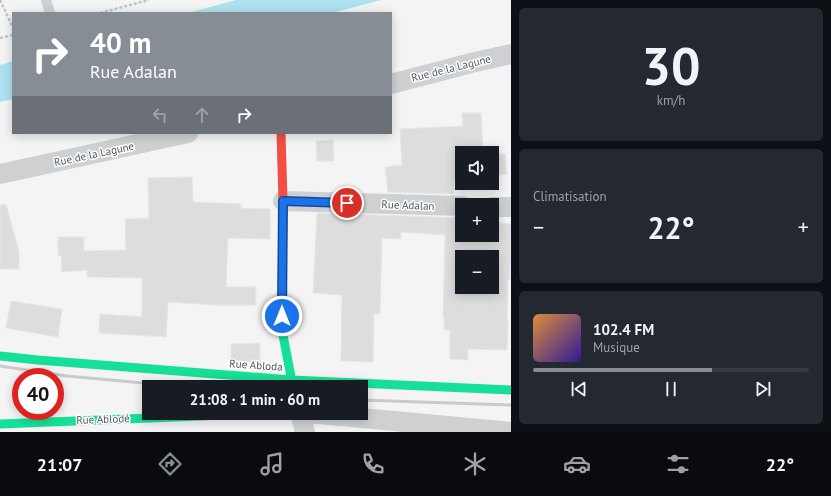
<!DOCTYPE html>
<html lang="fr">
<meta charset="utf-8">
<style>
body{margin:0;font-family:"PT Sans",sans-serif;background:#242831;color:#f1f3f6;height:100vh;display:flex;flex-direction:column;font-size:15px;white-space:nowrap}
*{box-sizing:border-box;margin:0}
p{font-size:13px;color:#9ea1a6}
.icon{flex:none;width:22px;height:22px;fill:none;stroke:currentColor;stroke-width:2;stroke-linecap:round;stroke-linejoin:round}
.map{position:relative;flex:1;overflow:hidden}
.details{display:flex;flex-direction:column;gap:8px;padding:8px;background:#0d0f14;width:320px}
.details>*{flex:none}
.top-card{position:absolute;left:12px;top:12px;width:380px;height:122px;border-radius:0px;box-shadow:0 2px 10px #0003;background:#868d94;color:#fff;overflow:hidden}
.controls{position:absolute;left:455px;top:146px;display:grid;gap:8px}
.controls a{display:grid;place-items:center;width:44px;height:44px;border-radius:0px;background:#171b24;box-shadow:0 2px 10px #0003;font-size:20px}
.speed{position:absolute;left:12px;top:368px;display:flex;gap:8px;font-size:20px;font-weight:700;text-align:center}
.speed>*{display:grid;place-content:center;width:52px;height:52px;border-radius:50%;background:#171b24;box-shadow:0 2px 10px #0003;line-height:1}
.speed .limit{border:6px solid #d22;background:#fff;color:#111}
.pin{position:absolute;display:grid;place-items:center;width:34px;height:34px;color:#fff;margin:-17px;border:2px solid #fff;border-radius:50%;box-shadow:0 1px 4px #0007}
.me{position:absolute;width:44px;margin:-22px;rotate:0deg;stroke-linejoin:round;filter:drop-shadow(0 0 3px #0008)}
.turn{display:flex;align-items:center;gap:14px;height:84px;padding:0 12px;font-size:18px}
.turn .icon{width:52px;height:52px;stroke-width:2.5}
.turn b{display:block;font-size:28px;line-height:34px}
.lanes{display:flex;align-items:center;height:38px;padding:0 12px;background:#0003;justify-content:center;gap:20px;direction:ltr}
.lanes .off{opacity:.35}
.big{font-size:30px;font-weight:700;line-height:1.1}
.details .tile{flex:1;display:flex;flex-direction:column;justify-content:center;gap:6px;min-width:0;padding:0 14px;border-radius:6px;background:#242831}
.details .dial{align-items:center;gap:0}
.dial b{font-size:52px;line-height:1}
.song{display:flex;align-items:center;gap:12px}
.cover{width:48px;height:48px;border-radius:6px;background:linear-gradient(135deg,hsl(30 70% 55%),hsl(250 70% 35%))}
.played{height:4px;border-radius:2px;background:linear-gradient(90deg,#868d94 65%,#363941 65%)}
.keys{display:flex;justify-content:space-around;direction:ltr}
.heat{display:flex;justify-content:space-between;align-items:center;font-size:22px;direction:ltr}
.trip{position:absolute;left:142px;top:380px;width:226px;height:40px;border-radius:0px;background:#171b24;box-shadow:0 2px 10px #0003;font-weight:700;line-height:40px;text-align:center}
.dock{display:flex;height:64px;justify-content:space-around;align-items:center;background:#090b0e;color:#9ea1a6}
.dock .icon{width:28px;height:28px}
.dock .selected{color:#868d94}
.dock b{font-size:18px;color:#f1f3f6}
main{display:flex;flex:1;min-height:0}
.map>svg:first-child{display:block}
.water{fill:#aee2f0}
.building{fill:#ddddde;stroke:#e5e6e7;fill-rule:evenodd}
.lines{fill:none;stroke-linecap:round;stroke-linejoin:round}
.path{stroke:#bcc7c4;stroke-width:2.5;stroke-dasharray:3 2;stroke-linecap:butt}
.lane{stroke:#ced0d2;stroke-width:10}
.street{stroke:#ced0d2;stroke-width:20}
.fast{stroke:#16e098;stroke-width:9}
.jam{stroke:#f24e42;stroke-width:9}
.rail{stroke:#c9cacc;stroke-width:3}
.route-casing{stroke:#114b97;stroke-width:10}
.route{stroke:#1a73e8;stroke-width:7}
.labels{text-anchor:middle;stroke-width:3;stroke-linejoin:round;paint-order:stroke}
.street-label{font-size:11px;fill:#4a5661;stroke:#fff}
</style>
<main>
<div class="map">
<svg width="511" height="432" viewBox="0 0 511 432">
<rect width="100%" height="100%" fill="#f4f4f4"/>
<!-- water -->
<path class="water" d="M236 0H381L332 13H188Z
M13 61V99L0 102V65Z"/>
<!-- building -->
<path class="building" d="M462 113H481L483 153H462V179L454 180V194L388 192 385 167 402 165 400 129 463 126Z
M333 140 334 161H317L316 141Z
M505 154 507 174 492 176V155Z
M192 177 193 202 241 204V208L270 209V239L228 238 226 287H256V305H215L168 302 166 337 99 333 100 314 142 317V278L87 277V270L62 272 61 255 58 256V237H84V251L126 250 125 219 149 218 148 178Z
M6 204 19 252V269H0V205Z
M317 213 462 218V235H492V222L511 224 510 280H508L507 320H508L507 350 468 349V360L450 359V330H444V317H443L445 235 401 232V239L382 238 380 314H374L373 362 341 361 342 295 313 293ZM462 257H492V287H462Z
M11 301 62 309 58 337 6 328Z
M260 343V362H231V344Z"/>
<g class="lines">
<!-- path -->
<path class="path" d="M0 0 13 28
M100 13 149 0
M0 38 13 35"/>
<!-- lane -->
<path class="lane" d="M46 0 50 13"/>
<!-- street -->
<path class="street" d="M391 84 475 62 511 54
M0 174 188 133
M283 201 462 206
M492 207H511
M300 413 305 432
M308 413 511 432"/>
<!-- fast -->
<path class="fast" d="M282 302V330L293 387
M0 356 38 360 291 380 511 390
M0 424 277 413"/>
<!-- jam -->
<path class="jam" d="M281 133 283 201 282 302"/>
<!-- rail -->
<path class="rail" d="M0 366 67 376 187 387
M361 400 511 405"/>
</g>
<g class="lines">
<!-- route casing -->
<g class="route-casing">
<path id="route" d="M282 316 283 201 347 203"/>
</g>
<!-- route -->
<use href="#route" class="route"/>
</g>
<g class="labels">
<!-- street labels -->
<g class="street-label">
<text transform="translate(451 68) rotate(-14)" y="4">Rue de la Lagune</text>
<text transform="translate(94 154) rotate(-12)" y="4">Rue de la Lagune</text>
<text transform="translate(408 205) rotate(2)" y="4">Rue Adalan</text>
<text transform="translate(256 365) rotate(4)" y="4">Rue Abloda</text>
<text transform="translate(103 419) rotate(-2)" y="4">Rue Ablodé</text>
</g>
</g>
</svg>
<div class="controls">
<a><svg class="icon" aria-label="sound" viewBox="0 0 24 24"><path d="M4 9h4l5-4v14l-5-4H4zM17 9q2 3 0 6"/></svg></a>
<a>+</a>
<a>−</a>
</div>
<div class="speed"><div class="limit">40</div></div>
<div class="pin" style="left:347px;top:203px;background:#d93025"><svg class="icon" aria-label="arrive" viewBox="0 0 24 24"><path d="M6 21V4h12l-3 4 3 4H6"/></svg></div>
<svg class="me" style="left:282px;top:316px" viewBox="-20 -20 40 40"><circle r="17" fill="#1a73e8" stroke="#fff" stroke-width="3"/><path d="M0-11L8 9 0 5-8 9z" fill="#fff"/></svg>
<div class="trip">21:08 · 1 min · 60 m</div>
<div class="top-card">
<div class="turn"><svg class="icon" aria-label="right" viewBox="0 0 24 24"><path d="M7 20v-9h11M14 6l5 5-5 5"/></svg><div><b>40 m</b>Rue Adalan</div></div>
<div class="lanes"><svg class="icon off" aria-label="left" viewBox="0 0 24 24"><path d="M17 20v-9H6M10 6l-5 5 5 5"/></svg><svg class="icon off" aria-label="ahead" viewBox="0 0 24 24"><path d="M12 20V5M6 11l6-6 6 6"/></svg><svg class="icon" aria-label="right" viewBox="0 0 24 24"><path d="M7 20v-9h11M14 6l5 5-5 5"/></svg></div>
</div>
</div>
<section class="details">
<div class="tile dial"><b>30</b><p>km/h</p></div>
<div class="tile"><p>Climatisation</p>
<div class="heat"><a>−</a><b class="big">22°</b><a>+</a></div>
</div>
<div class="tile">
<div class="song"><i class="cover"></i><div><b>102.4 FM</b><p>Musique</p></div></div>
<div class="played"></div>
<div class="keys"><svg class="icon" aria-label="previous" viewBox="0 0 24 24"><path d="M18 5L8 12l10 7zM5 5v14"/></svg><svg class="icon" aria-label="pause" viewBox="0 0 24 24"><path d="M8 5v14M16 5v14"/></svg><svg class="icon" aria-label="next" viewBox="0 0 24 24"><path d="M6 5l10 7-10 7zM19 5v14"/></svg></div>
</div>
</section>
</main>
<nav class="dock">
<b>21:07</b>
<svg class="icon selected" aria-label="directions" viewBox="0 0 24 24"><path d="M12 3l9 9-9 9-9-9zM9 14v-3h6M13 9l2 2-2 2"/></svg>
<svg class="icon" aria-label="music" viewBox="0 0 24 24"><path d="M9 18V5l10-2v13"/><circle cx="6" cy="18" r="3"/><circle cx="16" cy="16" r="3"/></svg>
<svg class="icon" aria-label="phone" viewBox="0 0 24 24"><path d="M5 4h4l2 5-3 2q2 4 5 5l2-3 5 2v4C11 20 4 13 5 4z"/></svg>
<svg class="icon" aria-label="climate" viewBox="0 0 24 24"><path d="M12 3v18M4 7l16 10M4 17L20 7"/></svg>
<svg class="icon" aria-label="car" viewBox="0 0 24 24"><path d="M5 17H2v-5l4-1 3-4h7l3 4 3 1v5h-3M9 17h6M6 11h13"/><circle cx="7" cy="17" r="2"/><circle cx="17" cy="17" r="2"/></svg>
<svg class="icon" aria-label="filters" viewBox="0 0 24 24"><path d="M4 7h16M4 17h16"/><circle cx="9" cy="7" r="2"/><circle cx="15" cy="17" r="2"/></svg>
<b>22°</b>
</nav>
